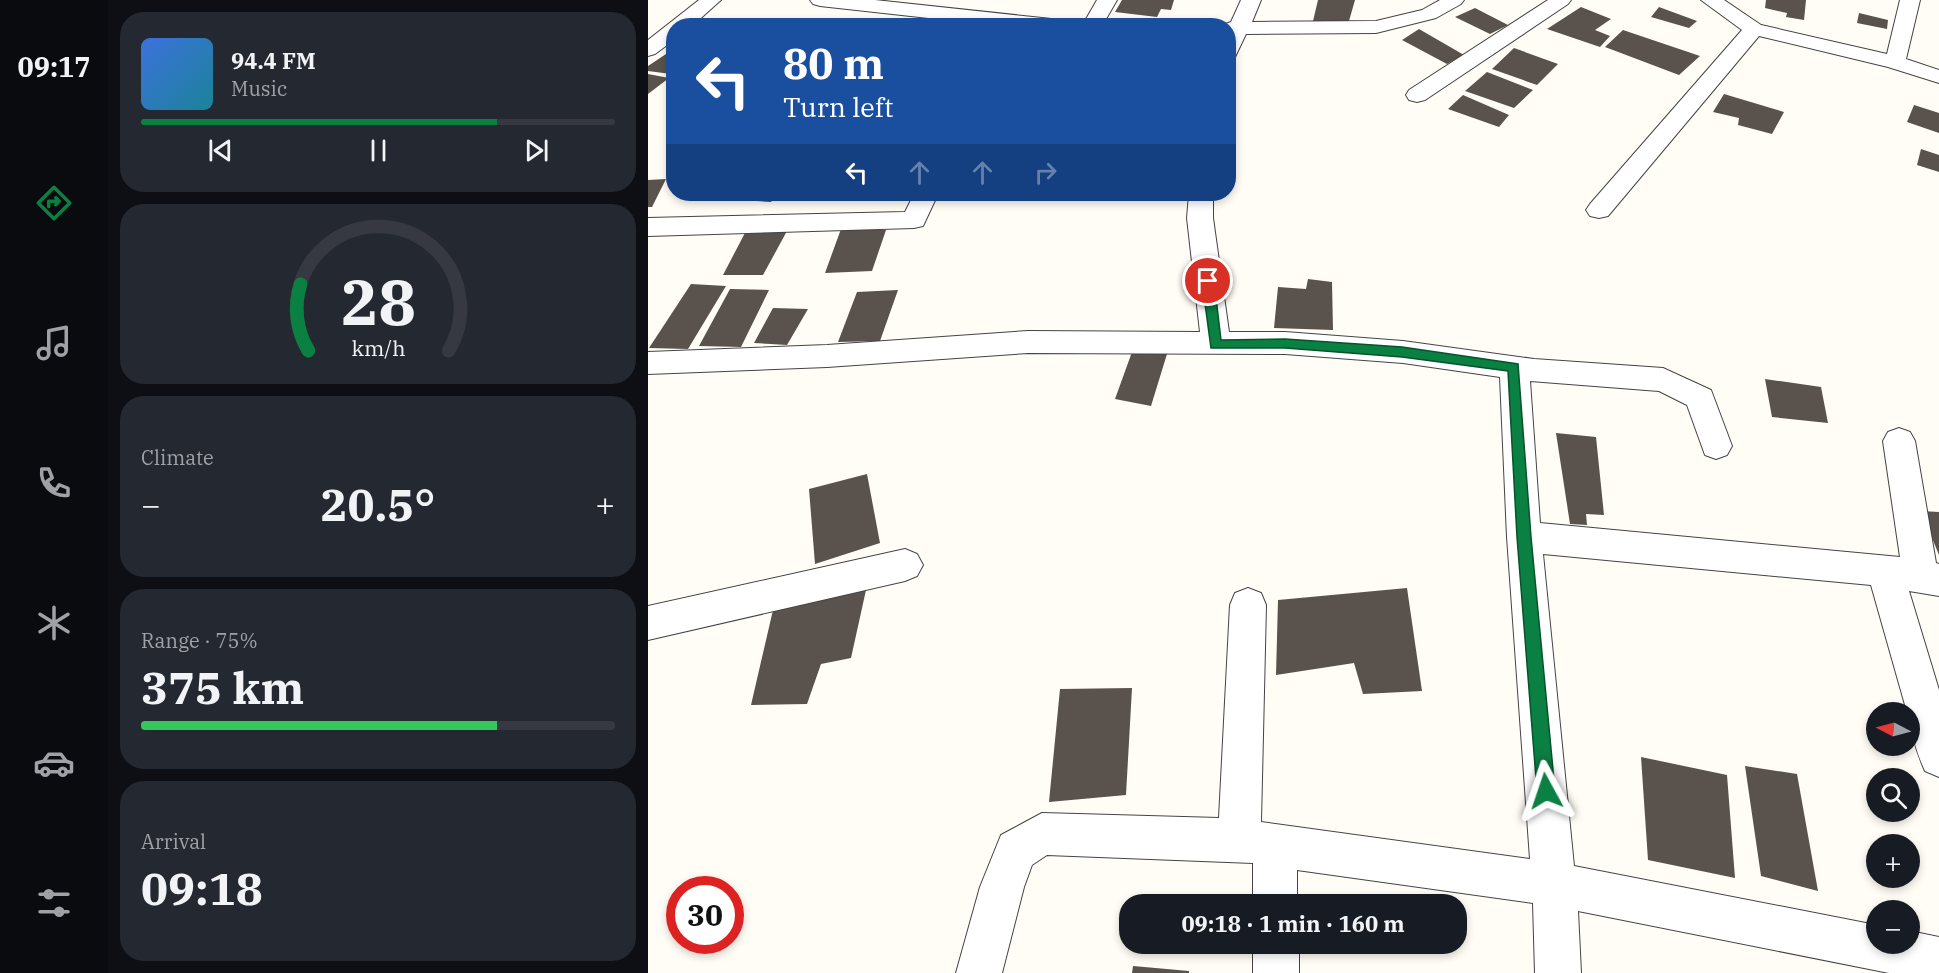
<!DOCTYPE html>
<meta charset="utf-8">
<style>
body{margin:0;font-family:"IBM Plex Serif",serif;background:#242831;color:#f1f3f6;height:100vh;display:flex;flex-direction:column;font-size:22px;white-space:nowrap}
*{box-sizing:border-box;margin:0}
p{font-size:20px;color:#9ea1a6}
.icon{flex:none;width:33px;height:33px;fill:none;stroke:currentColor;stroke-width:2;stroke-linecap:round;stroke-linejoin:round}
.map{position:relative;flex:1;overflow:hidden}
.sheet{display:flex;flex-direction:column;gap:12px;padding:12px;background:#0d0f14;width:540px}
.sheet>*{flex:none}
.hud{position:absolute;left:18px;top:18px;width:570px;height:183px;border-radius:24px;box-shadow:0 3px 9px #0003;background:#1a4fa0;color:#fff;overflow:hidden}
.needle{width:39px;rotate:276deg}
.controls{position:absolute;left:1218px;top:702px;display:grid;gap:12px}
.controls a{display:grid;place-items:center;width:54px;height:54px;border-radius:50%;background:#171b24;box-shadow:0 3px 9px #0003;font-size:30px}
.speed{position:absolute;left:18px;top:876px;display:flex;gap:12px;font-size:30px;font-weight:700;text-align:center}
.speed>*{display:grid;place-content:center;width:78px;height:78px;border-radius:50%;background:#171b24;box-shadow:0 3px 9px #0003;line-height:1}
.speed .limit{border:9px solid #d22;background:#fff;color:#111}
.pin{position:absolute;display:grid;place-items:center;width:51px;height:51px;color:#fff;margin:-26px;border:3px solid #fff;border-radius:50%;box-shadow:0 2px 6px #0007}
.me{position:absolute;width:66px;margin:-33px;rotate:355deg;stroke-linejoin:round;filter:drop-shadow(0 0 4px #0008)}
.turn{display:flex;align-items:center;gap:21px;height:126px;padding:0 18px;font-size:27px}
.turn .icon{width:78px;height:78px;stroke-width:2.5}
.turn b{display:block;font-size:42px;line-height:51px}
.lanes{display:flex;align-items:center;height:57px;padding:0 18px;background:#0003;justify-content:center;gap:30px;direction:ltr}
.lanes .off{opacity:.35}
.big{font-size:45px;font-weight:700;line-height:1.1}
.sheet .card{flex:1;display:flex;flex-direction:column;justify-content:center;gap:9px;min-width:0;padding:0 21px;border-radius:24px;background:#242831}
.sheet .dial{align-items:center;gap:0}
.dial svg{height:156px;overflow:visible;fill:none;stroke:#363941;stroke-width:7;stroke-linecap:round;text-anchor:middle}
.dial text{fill:#f1f3f6;stroke:none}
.song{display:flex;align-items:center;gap:18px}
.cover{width:72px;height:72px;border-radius:9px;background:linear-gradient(135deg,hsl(220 70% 55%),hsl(190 70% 35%))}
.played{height:6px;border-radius:3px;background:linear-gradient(90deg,#0b8043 75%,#363941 75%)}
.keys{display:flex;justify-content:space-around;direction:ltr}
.heat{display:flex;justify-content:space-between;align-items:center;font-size:33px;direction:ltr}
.charge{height:9px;border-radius:4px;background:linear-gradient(90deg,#34c759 75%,#363941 0)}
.trip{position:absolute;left:471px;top:894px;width:348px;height:60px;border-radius:24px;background:#171b24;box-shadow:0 3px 9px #0003;font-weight:700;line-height:60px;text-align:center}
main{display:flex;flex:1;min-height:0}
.menu{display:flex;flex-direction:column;width:108px;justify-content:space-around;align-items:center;background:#090b0e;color:#9ea1a6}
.menu .icon{width:42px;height:42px}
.menu .active{color:#0b8043}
.menu b{font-size:27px;color:#f1f3f6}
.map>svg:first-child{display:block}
.building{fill:#5a524d}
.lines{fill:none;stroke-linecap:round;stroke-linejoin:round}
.minor-casing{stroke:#444;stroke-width:2}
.minor{fill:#fff;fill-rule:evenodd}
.route{fill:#0b8043;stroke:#07532c;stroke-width:1.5}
</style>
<main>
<nav class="menu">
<b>09:17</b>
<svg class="icon active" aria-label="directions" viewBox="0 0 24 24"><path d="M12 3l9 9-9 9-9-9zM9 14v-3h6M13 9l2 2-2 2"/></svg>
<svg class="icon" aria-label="music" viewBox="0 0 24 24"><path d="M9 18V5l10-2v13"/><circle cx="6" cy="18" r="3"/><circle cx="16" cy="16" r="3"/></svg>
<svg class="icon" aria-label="phone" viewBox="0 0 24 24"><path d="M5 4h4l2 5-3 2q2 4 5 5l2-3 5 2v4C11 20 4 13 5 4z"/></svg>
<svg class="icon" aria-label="climate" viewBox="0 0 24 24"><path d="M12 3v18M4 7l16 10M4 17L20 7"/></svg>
<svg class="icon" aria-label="car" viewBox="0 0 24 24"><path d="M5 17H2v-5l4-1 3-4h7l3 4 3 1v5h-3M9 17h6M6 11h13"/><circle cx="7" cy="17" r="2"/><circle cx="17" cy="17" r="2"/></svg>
<svg class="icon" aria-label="filters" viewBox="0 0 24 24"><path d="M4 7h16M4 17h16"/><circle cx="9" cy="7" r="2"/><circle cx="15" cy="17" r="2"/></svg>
</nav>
<section class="sheet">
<div class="card">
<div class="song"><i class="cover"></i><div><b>94.4 FM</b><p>Music</p></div></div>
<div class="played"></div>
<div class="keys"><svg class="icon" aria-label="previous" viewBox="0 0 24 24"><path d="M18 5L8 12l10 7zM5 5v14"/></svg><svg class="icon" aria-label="pause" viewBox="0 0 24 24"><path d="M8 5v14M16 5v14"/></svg><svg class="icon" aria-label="next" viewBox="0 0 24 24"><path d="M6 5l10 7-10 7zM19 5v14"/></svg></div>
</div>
<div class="card dial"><svg viewBox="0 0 100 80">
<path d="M14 69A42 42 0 1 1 86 69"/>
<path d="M14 69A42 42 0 0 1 10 35" stroke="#0b8043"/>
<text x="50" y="56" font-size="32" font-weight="700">28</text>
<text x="50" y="72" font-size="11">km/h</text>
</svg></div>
<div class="card"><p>Climate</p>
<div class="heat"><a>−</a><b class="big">20.5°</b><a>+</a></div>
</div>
<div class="card"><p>Range · 75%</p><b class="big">375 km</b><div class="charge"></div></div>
<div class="card"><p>Arrival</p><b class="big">09:18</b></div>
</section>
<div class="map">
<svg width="1291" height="973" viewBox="0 0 1291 973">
<rect width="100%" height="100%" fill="#fffdf5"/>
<!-- building -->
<path class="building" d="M474 0H526L523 10 513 9 509 17 467 12Z
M670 0H707L701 21H665Z
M1118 0H1158L1156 20 1138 17 1139 13 1117 8Z
M933 7 963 19 947 30 962 36 952 47 899 29Z
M1011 7 1049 21 1041 28 1003 17Z
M827 8 860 25 842 34 807 17Z
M1211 13 1240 20 1239 29 1209 23Z
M771 29 816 55 799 64 754 40Z
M975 30 1052 56 1031 75 957 47Z
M866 48 910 64 889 85 844 69Z
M18 54 26 56V73L23 74 0 71V66Z
M839 72 885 90 866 108 817 91Z
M0 74 21 78 0 94Z
M1076 94 1136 112 1124 134 1090 125 1091 118 1065 112Z
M815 95 861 115 851 127 800 109Z
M1266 105 1291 113V133L1259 122Z
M1273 149 1291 155V172L1269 165Z
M18 179 4 207H0V180Z
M98 194H130L123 202 94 200Z
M206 194H261L259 197 205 196Z
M193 229 238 230 224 271 177 273Z
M98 231H139L115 275H75Z
M660 279 684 282 685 330 626 328 630 287 658 289Z
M43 284 78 286 40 349 1 348Z
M82 289 121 290 93 347 51 346Z
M250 290 232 341 190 342 209 292Z
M125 308 160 309 139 345 106 343Z
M484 352 519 354 503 406 467 399Z
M1117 379 1173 387 1180 423 1124 417Z
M908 433 948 437 956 515 938 514 939 525 922 524Z
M219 474 232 543 167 564 161 489Z
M1273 511 1291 512V555Z
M759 588 774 691 715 694 706 663 628 675 630 600Z
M218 590 203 658 173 664 159 704 103 705 125 610Z
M484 688 478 795 401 802 412 689Z
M993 757 1079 775 1087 878 1000 860Z
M1097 766 1149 774 1170 891 1113 876Z
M485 966 541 971V973H484Z"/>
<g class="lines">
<!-- minor casing -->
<g class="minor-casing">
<path id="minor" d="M51 0H73L44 26H26V40L7 54 0 56V40Z
M162 0H227L413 20 420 22 423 26H353L172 6 165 4Z
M449 0H469L454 26H434Z
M593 0H613L604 22 728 21 774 10 792 0H816L813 4 788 18 728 33 598 34 587 57 580 59V26H572L583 22Z
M900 0H923L920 4 777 100 769 102 761 100 758 95 761 90Z
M1053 0H1076L1113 25 1239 54 1252 0H1272L1258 59 1291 70V83L1240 67 1111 36 960 216 951 218 942 216 938 210 942 204 1094 30Z
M266 194H290L275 226 266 228 0 236V218L257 212Z
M541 194H565V218L581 332H637L755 341 886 359 1015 368 1063 390 1084 446 1079 455 1068 459 1057 455 1039 405 1011 391 882 381 892 523 1252 557 1235 441 1240 432 1251 428 1262 432 1267 441 1288 563 1291 564V596L1261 591 1291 690V777L1277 771C1269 753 1262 733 1262 712H1259L1223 585 895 554 926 866 1228 925V944H1262V931L1291 937V973H1241L930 911 933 973H887L885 903 649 870V904H605V863L399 855 384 865 376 887 354 973H308L332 887 353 835 394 813 571 818 582 605 587 593 600 588 613 593 618 605 613 822 882 859 859 537 852 377 755 363 637 354 380 353 179 367 0 374V352L179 345 380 331 552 332 539 218Z
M257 549 269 554 275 565 269 576 257 581 0 640V606Z
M605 944H651V973H605Z"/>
</g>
<!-- minor -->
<use href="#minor" class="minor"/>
</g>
<!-- route -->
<path class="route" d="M560 277 566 281 573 340 637 339 754 347 870 364 883 537 907 791 904 797 898 800 892 797 889 791 869 537 860 371 754 357 637 348H563L554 281Z"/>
</svg>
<div class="controls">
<a><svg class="needle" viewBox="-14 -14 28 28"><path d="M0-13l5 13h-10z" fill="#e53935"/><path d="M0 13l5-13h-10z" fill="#9ea1a6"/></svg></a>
<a><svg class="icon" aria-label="search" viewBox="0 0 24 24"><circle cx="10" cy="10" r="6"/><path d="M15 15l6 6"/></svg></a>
<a>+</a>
<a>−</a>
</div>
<div class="speed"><div class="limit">30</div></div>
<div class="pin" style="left:560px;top:281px;background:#d93025"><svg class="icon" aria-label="arrive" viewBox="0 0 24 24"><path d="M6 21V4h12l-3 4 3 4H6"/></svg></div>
<svg class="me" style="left:898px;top:791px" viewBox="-20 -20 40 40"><path d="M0-17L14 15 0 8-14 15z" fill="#0b8043" stroke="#fff" stroke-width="4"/></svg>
<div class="trip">09:18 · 1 min · 160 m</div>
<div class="hud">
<div class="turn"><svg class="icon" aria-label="left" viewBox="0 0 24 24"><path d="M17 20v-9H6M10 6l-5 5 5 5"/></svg><div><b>80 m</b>Turn left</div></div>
<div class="lanes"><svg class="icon" aria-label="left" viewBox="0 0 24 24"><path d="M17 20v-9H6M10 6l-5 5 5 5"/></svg><svg class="icon off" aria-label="ahead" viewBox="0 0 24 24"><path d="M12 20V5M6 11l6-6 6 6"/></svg><svg class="icon off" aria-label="ahead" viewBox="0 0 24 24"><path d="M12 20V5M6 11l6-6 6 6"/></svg><svg class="icon off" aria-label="right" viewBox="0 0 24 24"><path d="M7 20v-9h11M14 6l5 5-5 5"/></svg></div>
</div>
</div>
</main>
